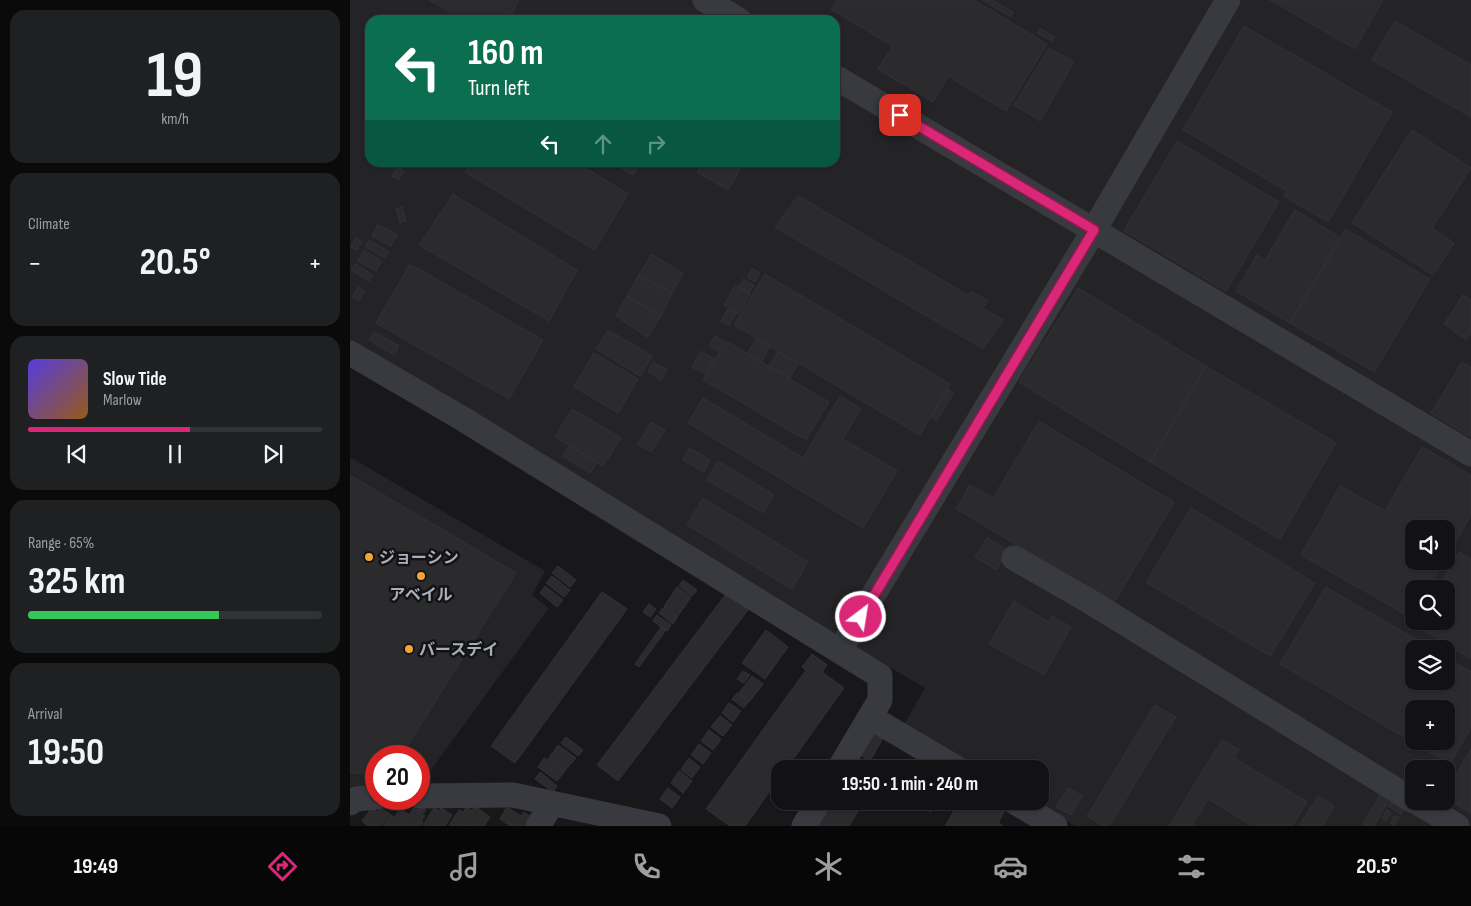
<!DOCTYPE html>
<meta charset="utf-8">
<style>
body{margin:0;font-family:"Sofia Sans Condensed","Noto Sans JP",sans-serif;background:#1f2022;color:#f1f3f6;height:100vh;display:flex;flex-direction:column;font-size:19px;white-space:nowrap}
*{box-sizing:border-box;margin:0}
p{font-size:16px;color:#9c9ea0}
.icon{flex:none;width:28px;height:28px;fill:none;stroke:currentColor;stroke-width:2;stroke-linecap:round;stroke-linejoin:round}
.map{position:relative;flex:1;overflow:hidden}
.sheet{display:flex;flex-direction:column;gap:10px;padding:10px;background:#0a0a0b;width:350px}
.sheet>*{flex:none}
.top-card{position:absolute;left:15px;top:15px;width:475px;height:152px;border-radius:15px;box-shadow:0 1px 4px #0004,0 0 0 1px #313234;background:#0b6e4f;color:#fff;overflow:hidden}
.tools{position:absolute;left:1055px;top:520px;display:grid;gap:10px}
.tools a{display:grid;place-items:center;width:50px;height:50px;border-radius:10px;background:#121214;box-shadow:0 1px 4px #0004,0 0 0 1px #313234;font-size:25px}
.speed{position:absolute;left:15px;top:745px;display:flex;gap:10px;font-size:25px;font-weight:700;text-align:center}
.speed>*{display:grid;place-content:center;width:65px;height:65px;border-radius:50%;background:#121214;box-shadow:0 1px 4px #0004,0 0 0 1px #313234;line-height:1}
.speed .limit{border:8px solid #d22;background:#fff;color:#111}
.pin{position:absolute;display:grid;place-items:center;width:42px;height:42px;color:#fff;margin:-21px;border-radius:10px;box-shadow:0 2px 8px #0006}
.me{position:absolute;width:55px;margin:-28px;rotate:31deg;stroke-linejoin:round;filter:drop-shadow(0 0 4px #0008)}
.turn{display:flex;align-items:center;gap:18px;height:105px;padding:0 20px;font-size:22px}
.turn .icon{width:65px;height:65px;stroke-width:2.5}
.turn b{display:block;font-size:35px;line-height:42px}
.lanes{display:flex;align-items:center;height:48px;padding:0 20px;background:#0003;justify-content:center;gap:25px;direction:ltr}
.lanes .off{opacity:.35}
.big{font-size:38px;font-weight:700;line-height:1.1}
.sheet .card{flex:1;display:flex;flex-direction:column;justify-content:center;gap:8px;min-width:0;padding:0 18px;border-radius:15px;background:#1f2022}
.sheet .dial{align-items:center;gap:0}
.dial b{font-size:65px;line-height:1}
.song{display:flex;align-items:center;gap:15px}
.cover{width:60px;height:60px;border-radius:8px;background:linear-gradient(135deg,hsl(250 70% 55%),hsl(30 70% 35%))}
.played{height:5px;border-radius:2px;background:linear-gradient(90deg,#db2777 55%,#313234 55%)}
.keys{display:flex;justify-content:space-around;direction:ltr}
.heat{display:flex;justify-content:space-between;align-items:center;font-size:28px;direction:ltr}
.charge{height:8px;border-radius:4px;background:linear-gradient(90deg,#34c759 65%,#313234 0)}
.trip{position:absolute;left:421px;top:760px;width:278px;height:50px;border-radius:15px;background:#121214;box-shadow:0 1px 4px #0004,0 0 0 1px #313234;font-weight:700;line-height:50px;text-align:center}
.tab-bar{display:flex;height:80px;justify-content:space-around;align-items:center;background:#070708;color:#9c9ea0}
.tab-bar .icon{width:35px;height:35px}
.tab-bar .current{color:#db2777}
.tab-bar b{font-size:22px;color:#f1f3f6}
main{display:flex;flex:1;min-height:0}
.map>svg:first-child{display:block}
.built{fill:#242427;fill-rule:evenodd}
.building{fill:#2b2b2e;stroke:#323236;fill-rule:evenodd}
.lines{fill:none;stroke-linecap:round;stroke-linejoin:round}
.minor{stroke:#393a3f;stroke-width:25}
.route-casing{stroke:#8e194d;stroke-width:12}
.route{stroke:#db2777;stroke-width:9}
.poi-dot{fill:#f4a335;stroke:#131315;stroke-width:2}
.labels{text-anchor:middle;stroke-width:5;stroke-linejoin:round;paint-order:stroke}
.poi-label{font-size:16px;font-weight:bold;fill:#aab0ba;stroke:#131315;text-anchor:start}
</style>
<main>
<section class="sheet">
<div class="card dial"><b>19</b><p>km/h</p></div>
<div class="card"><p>Climate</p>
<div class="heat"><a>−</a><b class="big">20.5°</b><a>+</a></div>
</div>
<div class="card">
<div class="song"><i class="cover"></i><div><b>Slow Tide</b><p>Marlow</p></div></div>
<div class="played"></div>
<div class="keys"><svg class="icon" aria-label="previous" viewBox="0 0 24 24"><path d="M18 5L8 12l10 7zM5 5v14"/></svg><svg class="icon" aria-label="pause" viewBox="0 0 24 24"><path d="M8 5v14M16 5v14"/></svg><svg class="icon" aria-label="next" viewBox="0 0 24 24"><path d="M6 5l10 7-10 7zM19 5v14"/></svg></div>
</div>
<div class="card"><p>Range · 65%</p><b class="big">325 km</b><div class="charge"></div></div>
<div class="card"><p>Arrival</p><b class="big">19:50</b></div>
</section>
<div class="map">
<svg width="1121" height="826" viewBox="0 0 1121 826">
<rect width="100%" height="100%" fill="#18181a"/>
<!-- built -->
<path class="built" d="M0 0H1121V826H725L683 801H690V769H628L554 724 575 688 0 348ZM20 20H485V162H20ZM1064 529H1096V561H1064ZM1064 589H1096V621H1064ZM1064 649H1096V681H1064ZM1064 709H1096V741H1064ZM1064 769H1096V801H1064Z
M0 457 195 571 182 595 199 608 70 785H69V756H26V786L0 787Z"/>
<!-- building -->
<path class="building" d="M79 0H169L158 20H113Z
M487 0H624L697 44 656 111 598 76 583 102 528 69 543 46 481 9Z
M632 0H642L663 12 661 17Z
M920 0H1033L1005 49Z
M1045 21 1121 65V117L1022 60Z
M894 26 1042 112 978 222 934 196 937 191 833 130Z
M690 28 704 37 702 41 687 33Z
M699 48 724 62 690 121 664 105Z
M1062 130 1121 168 1082 228 1104 243 1083 275 1002 223Z
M827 141 929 202 876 291 774 231Z
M121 162H226L278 194 245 250 115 172Z
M262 162H291L283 175Z
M353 162H394L378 190 347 172Z
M47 167 54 171 48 180 42 176Z
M103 194 227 270 199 321 69 245Z
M448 196 618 295 621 291 638 301 633 308 653 320 633 349 425 227Z
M52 207 56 221 50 223 46 209Z
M945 210 991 238 940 323 886 291 907 255 915 260Z
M28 224 47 235 41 246 22 236Z
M995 229 1080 279 1024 372 940 323 991 238Z
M6 238 12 242 7 250 1 247Z
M19 240 39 252 35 258 15 247Z
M14 250 32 261 26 271 8 261Z
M302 254 333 274 322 293 288 276Z
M5 264 23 275 19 281 1 270Z
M60 264 193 340 159 399 26 323Z
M402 268 410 273 405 282 397 277Z
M415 274 600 384 570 435 384 325Z
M288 276 322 293 311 316 277 296Z
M393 279 404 285 399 293 389 286Z
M385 285 400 294 388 314 374 305Z
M8 287 15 291 9 301 2 297Z
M728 288 856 366 800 462 669 382Z
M1113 295 1121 300V333L1116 340 1094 324Z
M277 296 311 316 297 337 266 316Z
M378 309 386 314 379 325 371 321Z
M258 330 302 356 290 376 246 349Z
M24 332 49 346 44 355 19 340Z
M365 336 374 341 368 351 359 345Z
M407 338 420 346 411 362 397 354Z
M376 341 479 402 456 440 353 380Z
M351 351 364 359 355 374 342 367Z
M428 352 448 364 440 378 419 366Z
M244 353 288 379 268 413 224 387Z
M303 362 317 370 311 380 298 372Z
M1112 362 1121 368V437L1081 413Z
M856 366 986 443 930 539 800 462Z
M598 389 604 393 587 420 581 417Z
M490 396 511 409 493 439 547 471 513 528 338 423 353 398 453 458Z
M222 409 271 438 253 466 205 437Z
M689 421 824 502 764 602 606 509 620 485 643 498Z
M301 422 315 430 301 452 288 444Z
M219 446 247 462 240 473 213 456Z
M1072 447 1121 475V515L1096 558V529H1064V561H1094L1078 589H1064V614L1062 618 951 555 990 486 1035 511Z
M340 448 360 460 354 472 333 460Z
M368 461 424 495 413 513 357 480Z
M0 475 166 573 51 756H26V773H0Z
M353 498 458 562 442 589 337 525Z
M841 508 965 583 920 656 796 582Z
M637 538 658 550 646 570 625 557Z
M1109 552 1121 559V659L1065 625 1067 621H1096V589H1087Z
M208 566 226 580 220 587 202 573Z
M202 576 220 590 214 597 196 583Z
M333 580 347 590 342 596 329 586Z
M195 586 213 600 207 607 190 593Z
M327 587 341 597 333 609 319 599Z
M976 587 1082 649H1064V681H1096V657L1121 672V728L1100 764 930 664ZM1064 709H1096V741H1064Z
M379 590 401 606 268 781 247 765Z
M252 592 277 609 165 763 141 746Z
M318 600 332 610 327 617 314 607Z
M664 601 699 622 702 616 721 627 694 675 639 644Z
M299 604 306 609 300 617 293 612Z
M313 608 327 618 323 624 309 613Z
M307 615 321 625 317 631 303 621Z
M311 627 316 630 289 667 285 664Z
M416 630 438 647 415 679 392 663Z
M462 654 477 665 472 672 494 688 436 769H430V777L395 826H380L356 809 456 670 452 667Z
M393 671 400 675 394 683 387 679Z
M402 676 413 684 400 701 389 693Z
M387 693 399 701 394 708 382 699Z
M379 703 391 711 383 722 372 713Z
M805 705 826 717 759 826H753L737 816Z
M370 716 382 725 373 736 361 727Z
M359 730 371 739 363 750 351 741Z
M519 731 533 738 520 761 507 753Z
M216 737 233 750 228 756 211 743Z
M872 740 889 750 884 758 957 802 942 826H902L858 799 842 826H819Z
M349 744 361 753 353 764 341 755Z
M208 745 226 758 221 764 204 751Z
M1121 749V813L1096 798V791Z
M203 752 220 765 214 772 198 759Z
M506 756 527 769H498Z
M194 758 214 772 207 781 188 767Z
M339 758 350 767 342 778 331 770Z
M557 760 572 769H552Z
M329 771 342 781 333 793 321 783Z
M190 772 207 786 203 792 185 779Z
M318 788 330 797 322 808 310 799Z
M718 788 732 796 721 815 706 807Z
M1030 795 1039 800 1024 826H1017L1013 824Z
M968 796 984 806 972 826H949Z
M479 801H514L499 826H465Z
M563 801H587L581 812Z
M610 801H636L654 812 648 823 653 826H595Z
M1041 802 1054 810 1051 814 1038 806Z
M70 806 76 810 72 815 75 816 71 821 73 822 71 826H58L45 816 51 809 59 815 64 808 67 810Z
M125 806 140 817 134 826 99 825 109 810 113 812 117 807 122 811Z
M157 807 171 816 174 812 181 817 175 826H160L150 819Z
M22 808 28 812 31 808 40 814 31 826H18L12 821Z
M84 808 89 811 91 808 102 815 95 826 73 825Z
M1037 810 1041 813 1036 821 1032 818Z
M41 815 57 826H33Z
M1045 815 1049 818 1044 825 1040 823Z"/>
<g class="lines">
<!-- minor -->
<path class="minor" d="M355 0 389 20
M485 77 1121 454
M0 353 113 419 530 676V700L489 769
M664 558 739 601 1064 801
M490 650 744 230 878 0
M520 717 608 769
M69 796 163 795 309 826
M663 801 705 826
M1065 801 1107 826
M0 803 6 799 26 797
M188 826 202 804
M454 826 469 801"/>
</g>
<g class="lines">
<!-- route casing -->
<g class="route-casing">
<path id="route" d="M511 617 744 230 550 115"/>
</g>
<!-- route -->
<use href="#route" class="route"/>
</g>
<!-- markers -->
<g class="poi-dot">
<circle cx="19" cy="557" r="5"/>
<circle cx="71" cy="576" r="5"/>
<circle cx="59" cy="649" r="5"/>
</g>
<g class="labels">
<!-- poi labels -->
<g class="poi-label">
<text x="29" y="563">ジョーシン</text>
<text x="71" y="600" text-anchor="middle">アベイル</text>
<text x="69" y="655">バースデイ</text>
</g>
</g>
</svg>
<div class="tools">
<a><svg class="icon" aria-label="sound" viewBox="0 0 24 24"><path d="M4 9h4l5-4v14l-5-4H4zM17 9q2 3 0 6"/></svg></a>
<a><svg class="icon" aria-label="search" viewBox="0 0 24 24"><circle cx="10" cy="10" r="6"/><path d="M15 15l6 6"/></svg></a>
<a><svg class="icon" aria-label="layers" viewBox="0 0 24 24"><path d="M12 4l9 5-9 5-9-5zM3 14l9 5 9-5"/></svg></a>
<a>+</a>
<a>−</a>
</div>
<div class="speed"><div class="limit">20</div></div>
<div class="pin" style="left:550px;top:115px;background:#d93025"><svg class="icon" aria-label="arrive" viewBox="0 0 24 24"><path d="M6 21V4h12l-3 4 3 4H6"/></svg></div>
<svg class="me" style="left:511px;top:617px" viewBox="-20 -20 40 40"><circle r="17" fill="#db2777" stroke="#fff" stroke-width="3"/><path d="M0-11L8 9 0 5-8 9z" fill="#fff"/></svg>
<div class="trip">19:50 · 1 min · 240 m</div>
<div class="top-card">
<div class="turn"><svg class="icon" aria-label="left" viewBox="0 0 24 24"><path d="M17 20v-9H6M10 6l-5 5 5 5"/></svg><div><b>160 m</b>Turn left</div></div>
<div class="lanes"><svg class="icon" aria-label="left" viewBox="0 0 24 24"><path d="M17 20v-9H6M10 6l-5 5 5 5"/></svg><svg class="icon off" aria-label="ahead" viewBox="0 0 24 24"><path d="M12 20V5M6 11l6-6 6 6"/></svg><svg class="icon off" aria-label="right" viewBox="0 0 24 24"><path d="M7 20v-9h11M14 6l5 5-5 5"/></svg></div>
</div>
</div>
</main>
<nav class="tab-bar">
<b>19:49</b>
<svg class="icon current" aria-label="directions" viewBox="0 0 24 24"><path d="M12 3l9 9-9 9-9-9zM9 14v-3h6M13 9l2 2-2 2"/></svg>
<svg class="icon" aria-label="music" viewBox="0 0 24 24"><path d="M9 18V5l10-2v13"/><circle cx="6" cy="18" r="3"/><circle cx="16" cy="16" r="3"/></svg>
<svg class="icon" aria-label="phone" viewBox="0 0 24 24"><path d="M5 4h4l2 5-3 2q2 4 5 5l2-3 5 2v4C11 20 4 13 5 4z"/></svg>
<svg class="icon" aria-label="climate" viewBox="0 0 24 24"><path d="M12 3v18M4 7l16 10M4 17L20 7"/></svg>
<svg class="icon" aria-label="car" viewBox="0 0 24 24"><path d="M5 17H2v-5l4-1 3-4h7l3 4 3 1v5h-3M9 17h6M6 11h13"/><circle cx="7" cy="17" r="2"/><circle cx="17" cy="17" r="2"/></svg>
<svg class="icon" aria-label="filters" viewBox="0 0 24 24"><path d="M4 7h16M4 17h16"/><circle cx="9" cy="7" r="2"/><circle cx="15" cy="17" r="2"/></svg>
<b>20.5°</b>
</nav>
